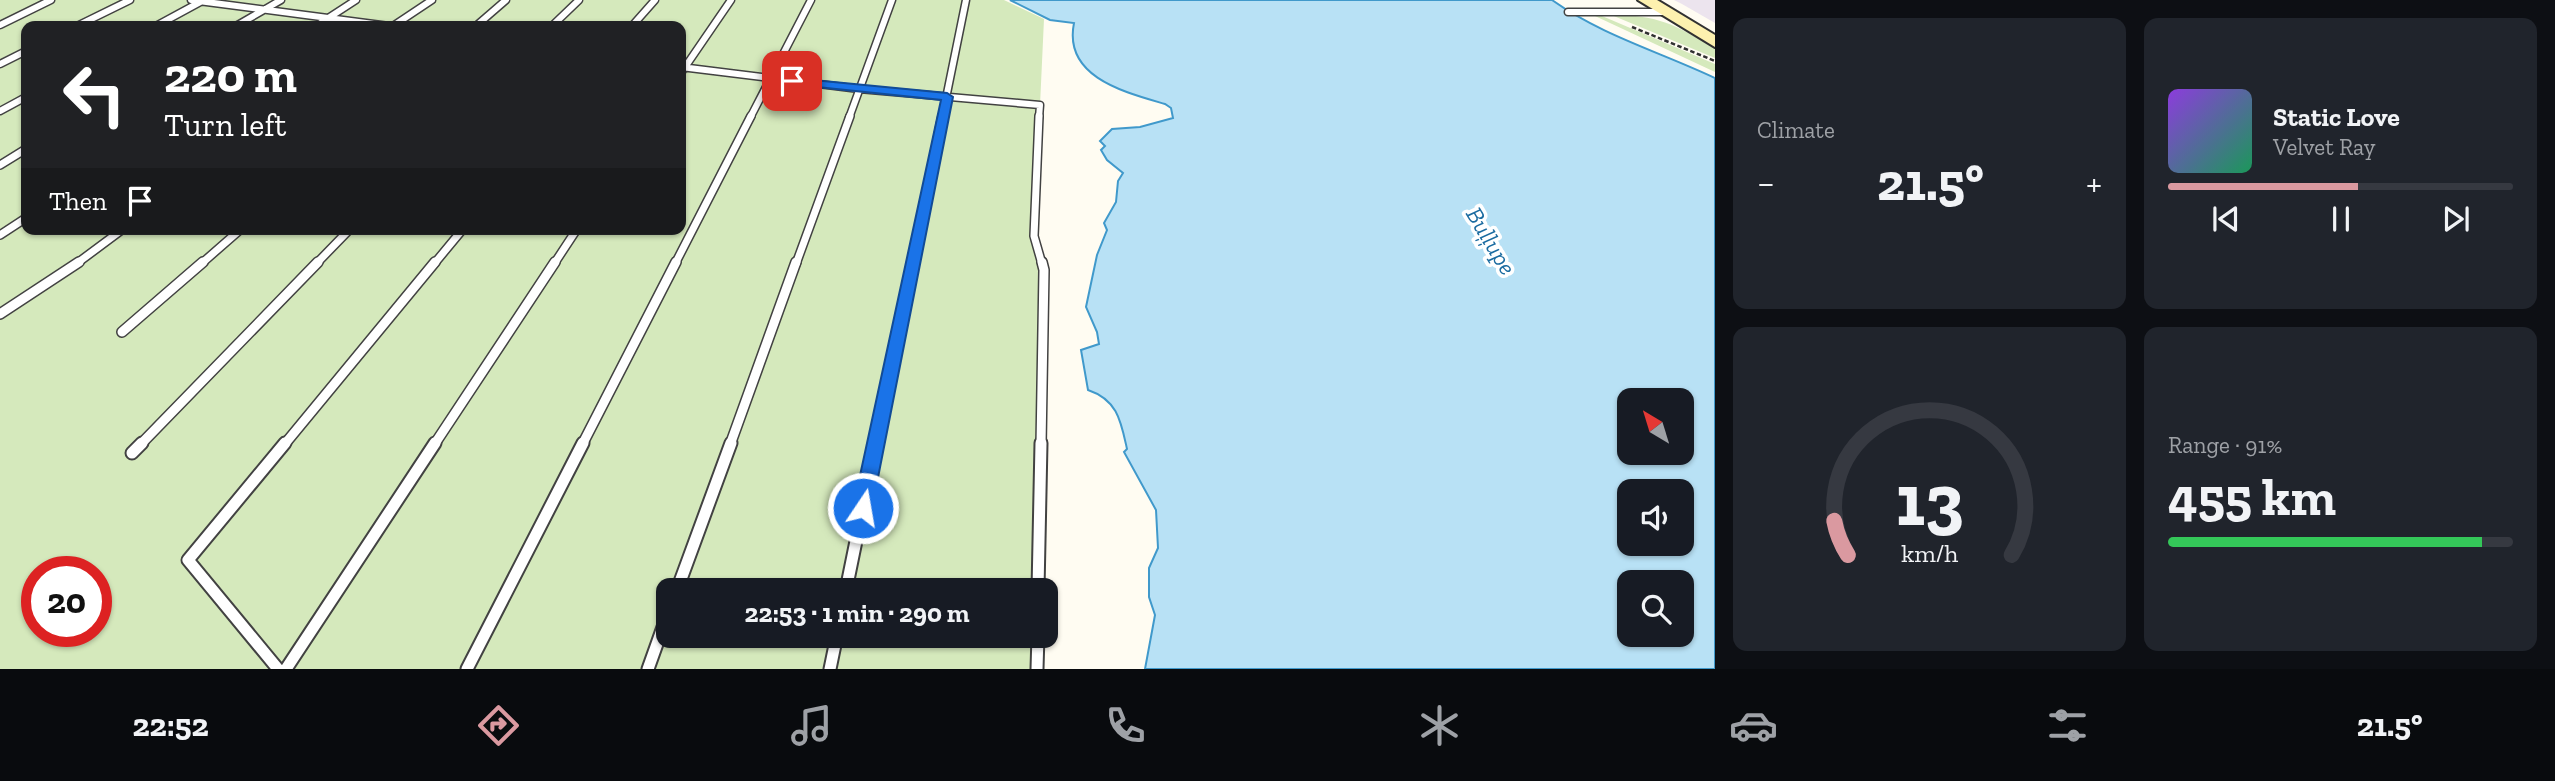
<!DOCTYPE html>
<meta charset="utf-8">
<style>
body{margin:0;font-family:"Zilla Slab",serif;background:#20242c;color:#f1f3f6;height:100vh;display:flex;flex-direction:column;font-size:26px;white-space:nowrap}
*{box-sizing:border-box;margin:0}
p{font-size:23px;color:#9ea1a6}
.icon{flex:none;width:38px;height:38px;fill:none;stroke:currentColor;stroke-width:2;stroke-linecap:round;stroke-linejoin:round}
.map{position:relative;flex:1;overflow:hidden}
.side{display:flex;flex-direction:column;gap:18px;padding:18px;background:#0d0f14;width:840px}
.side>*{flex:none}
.top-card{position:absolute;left:21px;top:21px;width:665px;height:214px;border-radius:14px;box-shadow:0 2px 5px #0004;background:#202124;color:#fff;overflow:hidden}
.needle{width:46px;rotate:322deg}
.buttons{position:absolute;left:1617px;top:388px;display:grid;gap:14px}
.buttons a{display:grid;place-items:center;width:77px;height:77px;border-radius:14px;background:#171b24;box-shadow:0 2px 5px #0004;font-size:35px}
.speed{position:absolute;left:21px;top:556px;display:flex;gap:14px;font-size:35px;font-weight:700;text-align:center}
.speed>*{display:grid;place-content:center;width:91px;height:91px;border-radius:50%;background:#171b24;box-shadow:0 2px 5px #0004;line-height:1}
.speed .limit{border:10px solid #d22;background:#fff;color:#111}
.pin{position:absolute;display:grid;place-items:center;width:60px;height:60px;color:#fff;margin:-30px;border-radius:14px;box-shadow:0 4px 10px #0006}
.me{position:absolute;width:77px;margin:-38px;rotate:12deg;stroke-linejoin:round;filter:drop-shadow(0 0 5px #0008)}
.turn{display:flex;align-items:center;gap:24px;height:147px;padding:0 28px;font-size:32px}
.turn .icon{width:91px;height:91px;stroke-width:2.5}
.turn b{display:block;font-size:49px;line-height:60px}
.then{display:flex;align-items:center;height:66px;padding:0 28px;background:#0003;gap:14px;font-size:26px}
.big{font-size:52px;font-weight:700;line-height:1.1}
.side .tile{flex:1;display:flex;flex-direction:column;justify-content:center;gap:10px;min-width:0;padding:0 24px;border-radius:14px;background:#20242c}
.side .dial{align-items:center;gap:0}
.dial svg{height:182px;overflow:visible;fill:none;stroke:#363941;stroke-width:7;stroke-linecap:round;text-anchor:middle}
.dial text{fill:#f1f3f6;stroke:none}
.song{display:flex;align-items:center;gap:21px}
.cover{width:84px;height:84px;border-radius:10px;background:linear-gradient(135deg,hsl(270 70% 55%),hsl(150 70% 35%))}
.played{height:7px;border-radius:4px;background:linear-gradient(90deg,#da99a0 55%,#363941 55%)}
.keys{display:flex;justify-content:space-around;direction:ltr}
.heat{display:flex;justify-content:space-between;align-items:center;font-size:38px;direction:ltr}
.charge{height:10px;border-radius:5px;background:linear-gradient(90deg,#34c759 91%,#363941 0)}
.side .tiles{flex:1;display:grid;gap:18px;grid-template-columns:repeat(2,1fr)}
.trip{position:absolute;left:656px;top:578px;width:402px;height:70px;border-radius:14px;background:#171b24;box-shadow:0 2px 5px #0004;font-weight:700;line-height:70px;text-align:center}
.menu{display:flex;height:112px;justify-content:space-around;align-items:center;background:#090b0e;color:#9ea1a6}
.menu .icon{width:49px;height:49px}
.menu .active{color:#da99a0}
.menu b{font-size:32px;color:#f1f3f6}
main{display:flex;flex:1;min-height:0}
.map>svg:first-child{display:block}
.industrial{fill:#ece4ee}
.green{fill:#d5e9bc;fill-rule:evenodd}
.water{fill:#b8e1f5;stroke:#4099cb;stroke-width:2;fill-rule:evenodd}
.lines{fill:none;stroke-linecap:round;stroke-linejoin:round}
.service-far3-casing{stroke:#424242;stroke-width:9}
.service-far2-casing{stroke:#424242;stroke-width:10}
.service-far1-casing{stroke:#424242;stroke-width:12}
.service-casing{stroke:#424242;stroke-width:15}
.secondary-casing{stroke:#313131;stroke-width:4}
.path{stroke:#313131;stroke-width:2.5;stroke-dasharray:4.5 2.5;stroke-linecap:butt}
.service-far3{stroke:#fff;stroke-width:6}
.service-far2{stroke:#fff;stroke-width:7}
.service-far1{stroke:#fff;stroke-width:9}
.service{stroke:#fff;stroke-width:11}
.secondary{fill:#fdf1af;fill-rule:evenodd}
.route{fill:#1a73e8;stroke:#114b97;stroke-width:2}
.labels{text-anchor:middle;stroke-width:7;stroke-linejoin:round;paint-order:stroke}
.water-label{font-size:24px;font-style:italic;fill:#1a6ba0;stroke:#fff}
</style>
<main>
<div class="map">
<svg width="1715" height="669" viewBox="0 0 1715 669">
<rect width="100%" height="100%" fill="#fffcf2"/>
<!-- industrial -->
<path class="industrial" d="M1674 0H1715V23L1682 4Z"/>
<!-- green -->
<path class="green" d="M0 0H1004L1044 19 1034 235 1044 270 1038 590H668V635H1038L1037 669H0ZM26 26H681V229H26ZM37 572H96V632H37Z
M1609 14C1659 16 1673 23 1715 49V58Z
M1595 16H1602L1715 64V72Z"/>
<!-- water -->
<path class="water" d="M1010 0H1552C1601 35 1660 52 1715 78V669H1145L1155 615 1149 597V568L1158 548 1156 510 1124 452 1127 449C1121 422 1118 400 1088 390L1081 350 1099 344 1097 332 1086 307 1097 255 1107 230 1104 223 1116 202 1118 181 1123 173 1107 160 1101 150 1105 146 1100 141 1112 129 1140 127 1173 118 1171 108 1165 104C1124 92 1063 77 1074 23L1050 20ZM1629 401H1682V453H1629ZM1629 492H1682V544H1629ZM1629 583H1682V635H1629Z"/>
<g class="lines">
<!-- service-far3 casing -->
<g class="service-far3-casing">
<path id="service-far3" d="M191 0 389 26
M1568 12H1665
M0 25 51 0
M77 26 130 0
M156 26 202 1
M236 26 281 0
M316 26 356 0
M393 26 432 0
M476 26 506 0
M552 26 579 0
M632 26 655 0
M0 64 26 51
M681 67 859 89 1040 105 1039 118
M681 73 731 0
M0 111 26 97
M750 118 811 0
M849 118 892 0
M942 118 966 0"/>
</g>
<!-- service-far2 casing -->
<g class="service-far2-casing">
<path id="service-far2" d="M1039 116 1034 236 1042 264
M0 165 26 149
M0 235 26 218
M76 264 123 229
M201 264 241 229
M316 264 350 229
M434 264 463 229
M554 264 577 229
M675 264 751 116
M796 264 850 116
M912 264 942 116"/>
</g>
<!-- service-far1 casing -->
<g class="service-far1-casing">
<path id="service-far1" d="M0 314 79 262
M122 332 203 262
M140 445 318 262
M284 445 435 262
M434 445 555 262
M582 445 676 262
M730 445 796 262
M876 445 913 262
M1041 445 1044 270 1042 262"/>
</g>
<!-- service casing -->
<g class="service-casing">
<path id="service" d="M132 453 142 443
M677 590 731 443
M846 590 876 443
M1038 590 1041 443
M278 669 188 560 285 443
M286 669 435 443
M467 669 583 443
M648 669 668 613
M830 669 837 635
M1037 669 1038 635"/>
</g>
<!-- secondary casing -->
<g class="secondary-casing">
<path id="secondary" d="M1638 0H1657L1715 35V47Z"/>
</g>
<!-- path -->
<path class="path" d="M1632 27 1715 61"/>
<!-- service-far3 -->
<use href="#service-far3" class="service-far3"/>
<!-- service-far2 -->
<use href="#service-far2" class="service-far2"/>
<!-- service-far1 -->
<use href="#service-far1" class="service-far1"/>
<!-- service -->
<use href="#service" class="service"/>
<!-- secondary -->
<use href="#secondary" class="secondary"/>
</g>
<!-- route -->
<path class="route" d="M792 78 947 93 953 97 872 508 870 513 863 515 856 513 853 508 941 100 788 84 786 81Z"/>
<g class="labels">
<!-- water labels -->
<g class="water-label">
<text transform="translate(1491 241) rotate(59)" y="8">Buļļupe</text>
</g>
</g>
</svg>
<div class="buttons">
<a><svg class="needle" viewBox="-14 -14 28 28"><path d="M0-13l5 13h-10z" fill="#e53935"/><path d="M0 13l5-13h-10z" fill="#9ea1a6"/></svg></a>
<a><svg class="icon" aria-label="sound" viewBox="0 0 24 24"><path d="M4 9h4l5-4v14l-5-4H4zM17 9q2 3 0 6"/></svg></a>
<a><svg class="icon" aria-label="search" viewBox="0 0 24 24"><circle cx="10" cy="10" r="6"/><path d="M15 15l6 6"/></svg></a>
</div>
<div class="speed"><div class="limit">20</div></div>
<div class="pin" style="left:792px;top:81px;background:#d93025"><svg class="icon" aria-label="arrive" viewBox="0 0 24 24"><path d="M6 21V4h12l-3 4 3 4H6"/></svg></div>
<svg class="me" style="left:863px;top:508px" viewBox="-20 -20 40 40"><circle r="17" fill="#1a73e8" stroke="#fff" stroke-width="3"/><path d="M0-11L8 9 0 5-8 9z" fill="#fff"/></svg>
<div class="trip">22:53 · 1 min · 290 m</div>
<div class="top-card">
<div class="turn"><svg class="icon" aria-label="left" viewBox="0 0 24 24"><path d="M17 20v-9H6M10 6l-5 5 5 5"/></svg><div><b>220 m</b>Turn left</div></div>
<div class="then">Then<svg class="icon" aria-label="arrive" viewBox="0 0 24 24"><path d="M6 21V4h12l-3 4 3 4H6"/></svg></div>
</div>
</div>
<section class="side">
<div class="tiles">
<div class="tile"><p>Climate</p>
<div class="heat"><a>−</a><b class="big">21.5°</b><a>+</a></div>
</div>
<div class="tile">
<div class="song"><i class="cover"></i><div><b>Static Love</b><p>Velvet Ray</p></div></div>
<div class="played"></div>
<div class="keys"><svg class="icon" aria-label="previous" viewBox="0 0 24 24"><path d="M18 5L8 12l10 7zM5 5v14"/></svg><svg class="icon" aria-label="pause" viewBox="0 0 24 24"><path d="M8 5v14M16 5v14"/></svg><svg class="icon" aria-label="next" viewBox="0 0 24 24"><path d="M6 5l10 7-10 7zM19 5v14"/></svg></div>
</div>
<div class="tile dial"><svg viewBox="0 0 100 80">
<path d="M14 69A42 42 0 1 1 86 69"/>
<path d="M14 69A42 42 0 0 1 8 54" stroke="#da99a0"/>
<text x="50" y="56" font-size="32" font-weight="700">13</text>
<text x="50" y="72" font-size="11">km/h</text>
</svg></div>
<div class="tile"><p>Range · 91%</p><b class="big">455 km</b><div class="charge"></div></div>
</div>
</section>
</main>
<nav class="menu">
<b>22:52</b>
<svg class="icon active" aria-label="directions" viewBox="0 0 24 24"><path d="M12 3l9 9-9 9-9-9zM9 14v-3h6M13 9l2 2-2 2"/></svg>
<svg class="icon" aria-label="music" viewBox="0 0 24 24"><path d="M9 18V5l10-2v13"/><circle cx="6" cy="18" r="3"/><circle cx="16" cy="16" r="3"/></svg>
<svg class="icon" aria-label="phone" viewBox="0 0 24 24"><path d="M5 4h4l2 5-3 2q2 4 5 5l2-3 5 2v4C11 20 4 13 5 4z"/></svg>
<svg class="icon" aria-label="climate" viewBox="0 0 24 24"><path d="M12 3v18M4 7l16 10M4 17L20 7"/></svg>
<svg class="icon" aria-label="car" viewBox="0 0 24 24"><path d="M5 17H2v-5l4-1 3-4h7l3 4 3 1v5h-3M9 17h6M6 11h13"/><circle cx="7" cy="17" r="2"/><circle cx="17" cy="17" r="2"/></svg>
<svg class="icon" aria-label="filters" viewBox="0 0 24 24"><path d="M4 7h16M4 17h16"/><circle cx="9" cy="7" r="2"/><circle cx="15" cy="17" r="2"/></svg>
<b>21.5°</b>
</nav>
